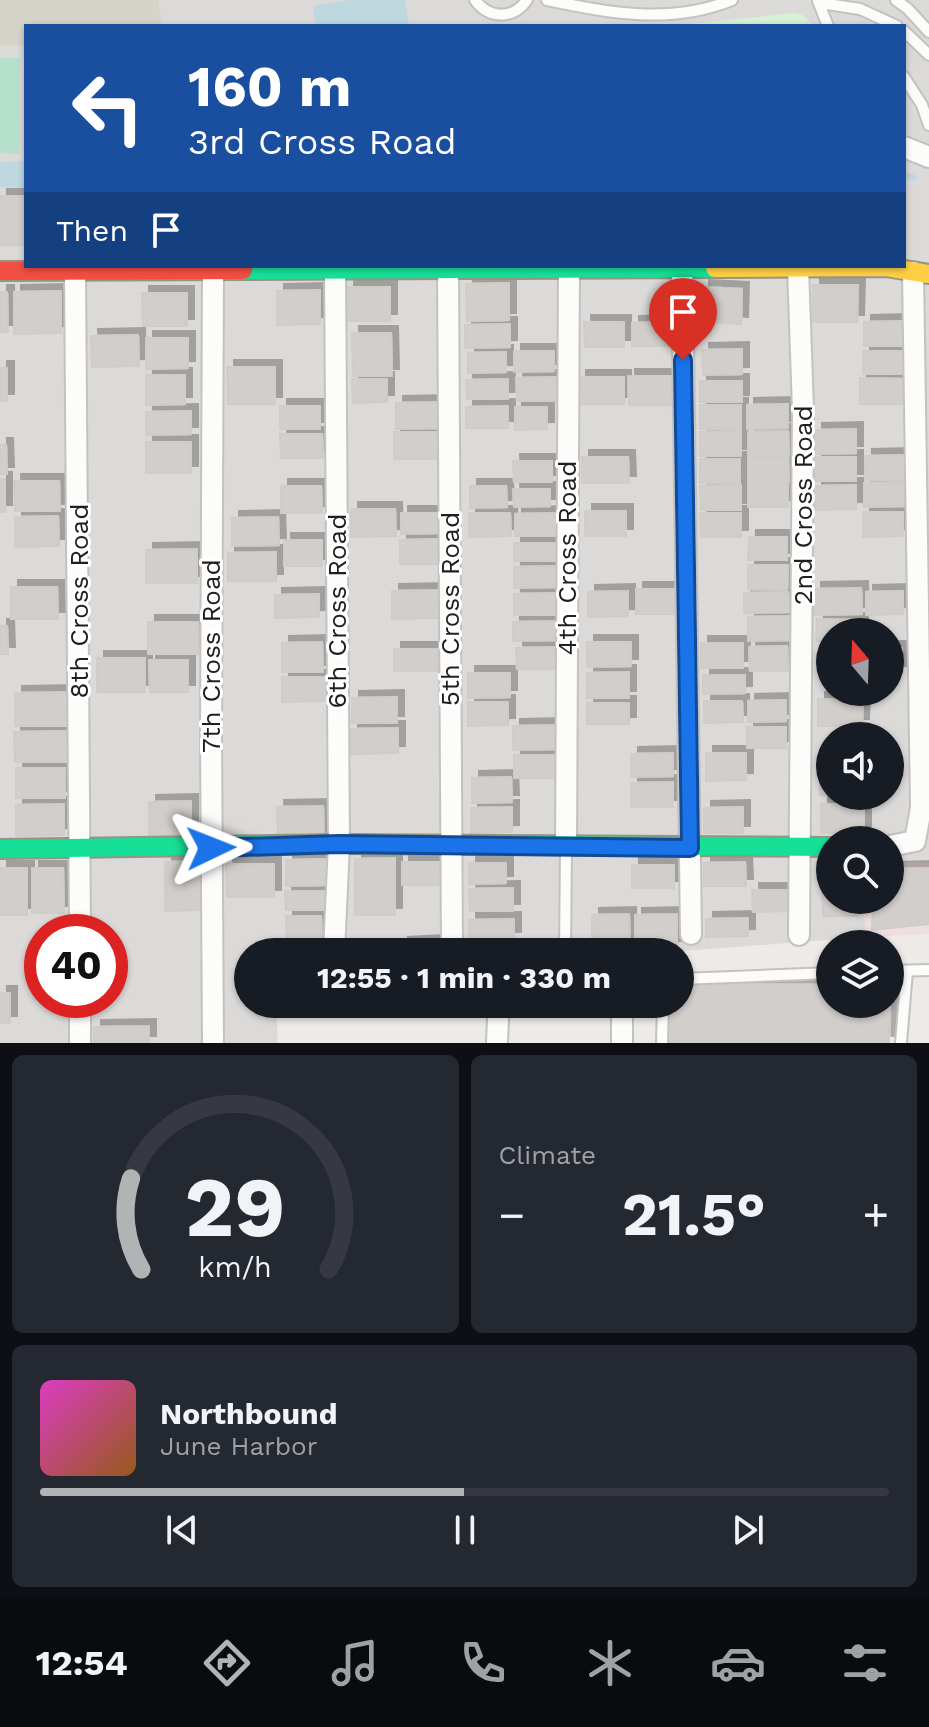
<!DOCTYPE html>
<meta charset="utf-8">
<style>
body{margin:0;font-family:"Work Sans",sans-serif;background:#242831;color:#f1f3f6;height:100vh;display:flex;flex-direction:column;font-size:30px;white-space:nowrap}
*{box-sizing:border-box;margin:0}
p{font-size:26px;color:#9ea1a6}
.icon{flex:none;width:44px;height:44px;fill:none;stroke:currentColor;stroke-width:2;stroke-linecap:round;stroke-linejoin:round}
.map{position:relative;height:1043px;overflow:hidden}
.drawer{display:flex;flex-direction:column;gap:12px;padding:12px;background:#0d0f14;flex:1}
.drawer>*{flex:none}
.top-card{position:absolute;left:24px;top:24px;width:882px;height:244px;border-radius:0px;box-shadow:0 2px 6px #0004;background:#1a4fa0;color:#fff;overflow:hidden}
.needle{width:52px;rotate:341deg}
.fabs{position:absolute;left:816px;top:618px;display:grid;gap:16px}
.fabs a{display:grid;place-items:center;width:88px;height:88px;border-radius:50%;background:#171b24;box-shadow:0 2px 6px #0004;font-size:40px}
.speed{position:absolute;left:24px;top:914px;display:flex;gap:16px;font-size:40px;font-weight:700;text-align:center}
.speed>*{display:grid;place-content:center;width:104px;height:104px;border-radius:50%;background:#171b24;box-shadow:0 2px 6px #0004;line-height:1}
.speed .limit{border:12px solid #d22;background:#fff;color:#111}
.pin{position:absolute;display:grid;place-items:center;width:68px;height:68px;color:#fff;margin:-82px -34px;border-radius:50% 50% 50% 0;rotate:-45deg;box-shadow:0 0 8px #0007}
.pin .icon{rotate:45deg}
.me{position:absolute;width:88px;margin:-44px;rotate:88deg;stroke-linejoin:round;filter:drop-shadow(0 0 6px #0008)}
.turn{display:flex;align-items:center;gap:28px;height:168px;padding:0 32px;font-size:36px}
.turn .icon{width:104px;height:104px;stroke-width:2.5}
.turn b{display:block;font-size:56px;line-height:68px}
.then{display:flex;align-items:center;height:76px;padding:0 32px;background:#0003;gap:16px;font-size:30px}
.big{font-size:60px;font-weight:700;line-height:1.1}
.drawer .widget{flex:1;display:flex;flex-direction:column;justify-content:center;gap:12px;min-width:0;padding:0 28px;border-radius:12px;background:#242831}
.drawer .dial{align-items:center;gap:0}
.dial svg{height:208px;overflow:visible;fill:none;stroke:#363941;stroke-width:7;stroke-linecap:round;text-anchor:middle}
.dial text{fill:#f1f3f6;stroke:none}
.song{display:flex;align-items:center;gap:24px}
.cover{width:96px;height:96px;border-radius:12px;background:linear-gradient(135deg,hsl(310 70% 55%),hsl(30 70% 35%))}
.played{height:8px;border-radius:4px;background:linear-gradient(90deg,#b2b3b4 50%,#363941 50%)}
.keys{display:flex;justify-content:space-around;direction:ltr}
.heat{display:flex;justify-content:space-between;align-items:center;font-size:44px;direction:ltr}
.drawer .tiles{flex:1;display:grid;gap:12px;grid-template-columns:1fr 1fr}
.widget:last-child{grid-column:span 2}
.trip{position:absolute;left:234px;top:938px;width:460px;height:80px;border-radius:40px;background:#171b24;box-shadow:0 2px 6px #0004;font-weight:700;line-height:80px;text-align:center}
.dock{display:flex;height:128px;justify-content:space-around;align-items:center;background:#090b0e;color:#9ea1a6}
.dock .icon{width:56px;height:56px}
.dock .active{color:#b2b3b4}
.dock b{font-size:36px;color:#f1f3f6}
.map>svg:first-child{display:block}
.residential{fill:#dcdad8;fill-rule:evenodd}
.commercial{fill:#eedede}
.construction{fill:#d6d4c9}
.park{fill:#d7f1d5}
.pitch{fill:#b5e1cc}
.water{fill:#bdd8de}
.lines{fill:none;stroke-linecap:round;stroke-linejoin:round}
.stream{stroke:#bdd8de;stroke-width:6}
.building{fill:#d2cecc;stroke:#d0ccc8;stroke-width:2;filter:url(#shadow)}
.lane-casing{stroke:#c4c2c1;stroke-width:14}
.street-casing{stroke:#c4c2c1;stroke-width:24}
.fast-casing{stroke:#959580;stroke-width:22}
.slow-casing{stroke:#959580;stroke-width:22}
.jam-casing{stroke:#959580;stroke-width:22}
.lane{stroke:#fcfcfb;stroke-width:10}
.street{stroke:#fcfcfb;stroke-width:20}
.fast{stroke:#16e098;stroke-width:18}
.slow{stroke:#ffcf43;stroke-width:18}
.jam{stroke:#f24e42;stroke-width:18}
.route-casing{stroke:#114b97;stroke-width:20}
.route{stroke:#1a73e8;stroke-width:14}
.labels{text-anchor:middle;stroke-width:6;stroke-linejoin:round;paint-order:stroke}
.street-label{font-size:26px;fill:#1e1e1e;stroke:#fff}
</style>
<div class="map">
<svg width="929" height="1043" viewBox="0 0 929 1043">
<defs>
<filter id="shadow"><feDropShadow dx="7" dy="-7" stdDeviation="0" flood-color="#0004"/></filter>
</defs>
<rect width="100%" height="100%" fill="#edeae7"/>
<!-- residential -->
<path class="residential" d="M0 0H929V863L890 862V840H830V900H863L866 937 669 952H248V1004H276L278 1043H0ZM26 26H904V266H26ZM830 632H890V692H830ZM830 736H890V796H830ZM42 932H110V1000H42Z"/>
<!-- commercial -->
<path class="commercial" d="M890 862 929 863V934L866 937 863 900H890Z"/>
<!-- construction -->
<path class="construction" d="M0 0H158L162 26H26V46L0 45Z"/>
<!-- park -->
<path class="park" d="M794 13 802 15 815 26H672Z"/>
<!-- pitch -->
<path class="pitch" d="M0 58H20L19 154 0 153Z"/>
<!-- water -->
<path class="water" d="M349 0H405L409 26H316L313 6Z
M26 161V188L0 187V162Z"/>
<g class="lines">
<!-- stream -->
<path class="stream" d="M904 175 914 178"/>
</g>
<!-- building -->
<path class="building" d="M0 196H26V245H0Z
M509 283V320L467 321 466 284Z
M813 285H858L857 322H813Z
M347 287H390V321H347Z
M702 287 742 289 741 324 701 322Z
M320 290V324L277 325V291Z
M61 291V333L14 334V292Z
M0 292H7L8 332H0Z
M142 293H187V326H143Z
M903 321V346H864V322Z
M584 322H624V347H585Z
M671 322V346H632V323Z
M510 324V347L465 348V325Z
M352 333H391L392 376H353Z
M138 335 139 366 92 367 91 336Z
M146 338H188V368L146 369Z
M742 349V374L703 375 702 350Z
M514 351H554V371L514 372Z
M863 351H903L904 374H863Z
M506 352V372L468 373V353Z
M227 367H275V404H228Z
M0 368H7V401H0Z
M146 375H185V404L146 405Z
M628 376H672V405H629Z
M557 377V401H517L516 378Z
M579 377H624V404H579Z
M860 378 903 379V404H860Z
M352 379H387V402L353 403Z
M508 379V399H467L466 380Z
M700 381H742V402H700Z
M443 402V428L396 429V403Z
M788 404V428L747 429V405Z
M700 405H741V429H700Z
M280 406H320V429H280Z
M508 406V428H466V407Z
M515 407H547V429L515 430Z
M191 411V434L146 435V412Z
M856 429V453L815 454V430Z
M741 431V456H700V432Z
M788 431 789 456H748V432Z
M394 432H439V459H394Z
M280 434H322L323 458H281Z
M146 442H191V473H146Z
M0 445H6L7 474H0Z
M905 455V480H865V456Z
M582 457H628L629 483H582Z
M788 457 789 482H748V458Z
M815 457H856V481H815Z
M700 459H740V483H700Z
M513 461H552V482H514Z
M0 479H5V512H0Z
M14 481H59L60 511H15Z
M788 482V507H748V483Z
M904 482V506L864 507V483Z
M741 485V510H701L700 486Z
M856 485V509L815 510V486Z
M281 486H321L322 513H281Z
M470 486H506L507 507 470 508Z
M513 489H550V506L514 507Z
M351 509H395L396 536 351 537Z
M585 511H626V536H585Z
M863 512H903V536L863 537Z
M401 513H441V533L401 534Z
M469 513H510L511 536 469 537Z
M558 513V536H515V514Z
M700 513H741V537H701Z
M58 516 59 546 15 547V517Z
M278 517 279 545 232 546V518Z
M749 537H787V560H748Z
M438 539 439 564H400V540Z
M284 540H322V566H284Z
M514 543H557V561H514Z
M197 549V583H146V550Z
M276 552V581H228V553Z
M748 565H788L787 590 748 589Z
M557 566V587L514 588V567Z
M11 587H57L58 619H11Z
M861 588 862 614 814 615V589Z
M636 589H676V614H636Z
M440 590V618L392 619V591Z
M628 591V616L588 617V592Z
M903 591V614L866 615V592Z
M788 592 789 612 744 613V593Z
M556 593V615H514V594Z
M319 594V617L275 618V595Z
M791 616V640L748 641V617Z
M817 619 861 620V632H830V642L816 641Z
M559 621 560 640 513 641V622Z
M148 622H198L199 654H148Z
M0 626H7L8 654H0Z
M322 642 323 672H282V643Z
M587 642H631V666L587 667Z
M701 643H743V668H701Z
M787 646 788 671H750L749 647Z
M820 646H830V671H820Z
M555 647 556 669H517L516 648Z
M890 648H902V673H890Z
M394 649H439V671H394Z
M97 658H145V692H97Z
M149 660H188V692H150Z
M629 672V698H587V673Z
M468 673H510V697L468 698Z
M703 675H745V693L703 694Z
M282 677H326L327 701 282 702Z
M68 692V726H15V693Z
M397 697V723H352V698Z
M818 699H863L862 726H818Z
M786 700V721L748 722V701Z
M704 701H742L743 722 704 723Z
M468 702H508V725L468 726Z
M587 703H629V724H587Z
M558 725V749L513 750V726Z
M747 727H786V748H747Z
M398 728V753L351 754V729Z
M67 731 68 762H15L14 732Z
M673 753V776L631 777V754Z
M706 753H746V780L706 781Z
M514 755H557V778H514Z
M16 768H65V798H16Z
M820 774H830V795H820Z
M511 777 512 802 472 803V778Z
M673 782V807H631V783Z
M191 801V837H149V802Z
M64 804V835L16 836V805Z
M821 804H864V833H821Z
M323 806 324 839H278L277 807Z
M512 807V832L471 833V808Z
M743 807V833H704V808Z
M395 858V915H355V859Z
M328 859V885L286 886V860Z
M201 861V910L165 911V862Z
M402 862H443V885H402Z
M745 862 746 886H704V863Z
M469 863H506V883L469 884Z
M226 864H274V897H227Z
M632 865H674V888H632Z
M0 868H27V915H0Z
M32 868H63L64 913H32Z
M929 868V924L872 930 873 900H890V869Z
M513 888V911H470L469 889Z
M822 888H830V900H859V916H823Z
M752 890H792V911L753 912Z
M285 891H329V910H286Z
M629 914 630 951 592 952V915Z
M677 914V948L635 949V915Z
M286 916H321L322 952H287Z
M748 918V936L706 937V919Z
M514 919V939H469V920Z
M436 942 437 952H401V944Z
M680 984 830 985V1004H890L889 1043H667V1004H680Z
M0 993H10V1023H0Z
M149 1026V1043H94V1027Z"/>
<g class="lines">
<!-- lane casing -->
<g class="lane-casing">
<path id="lane" d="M475 0C489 19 513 20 527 0
M547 0C610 13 670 25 732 0
M896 0 908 9 929 32
M818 1 828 26
M821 3 860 9 897 26
M904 31 929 55
M904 77 922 105 929 125
M565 952 566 849
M890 971 929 970
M680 979 830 973
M662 1043 663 1004
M901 1043 907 971"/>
</g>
<!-- street casing -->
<g class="street-casing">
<path id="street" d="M904 147 929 157
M798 267 803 410 799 935
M682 268 691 934
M448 269 452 950
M75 270 80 932
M213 270 211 736 213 1043
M890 846 915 841 921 808 913 272
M566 847 569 268
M334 952 339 844 335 269
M80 1000V1043
M497 1043 498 1018
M622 1043V1005"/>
</g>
<!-- fast casing -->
<g class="fast-casing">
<path id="fast" d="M243 270 715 268
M0 849 339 844 830 847"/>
</g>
<!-- slow casing -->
<g class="slow-casing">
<path id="slow" d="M715 268 886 267 929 274"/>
</g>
<!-- jam casing -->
<g class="jam-casing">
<path id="jam" d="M0 271 243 270"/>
</g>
<!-- lane -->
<use href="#lane" class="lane"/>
<!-- street -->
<use href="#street" class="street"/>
<!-- fast -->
<use href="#fast" class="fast"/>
<!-- slow -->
<use href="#slow" class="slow"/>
<!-- jam -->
<use href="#jam" class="jam"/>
</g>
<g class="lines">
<!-- route casing -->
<g class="route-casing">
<path id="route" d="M211 848 339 844 690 848 683 360"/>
</g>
<!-- route -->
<use href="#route" class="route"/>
</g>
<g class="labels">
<!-- street labels -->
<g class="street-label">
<text transform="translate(803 505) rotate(-90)" y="9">2nd Cross Road</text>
<text transform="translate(567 558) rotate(-90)" y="9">4th Cross Road</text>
<text transform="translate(79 601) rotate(-90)" y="9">8th Cross Road</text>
<text transform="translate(450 609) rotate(-90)" y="9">5th Cross Road</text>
<text transform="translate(337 611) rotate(-90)" y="9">6th Cross Road</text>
<text transform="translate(211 656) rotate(-90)" y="9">7th Cross Road</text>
</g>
</g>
</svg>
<div class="fabs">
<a><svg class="needle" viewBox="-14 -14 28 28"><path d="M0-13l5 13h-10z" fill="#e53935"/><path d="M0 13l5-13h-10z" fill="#9ea1a6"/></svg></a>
<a><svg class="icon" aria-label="sound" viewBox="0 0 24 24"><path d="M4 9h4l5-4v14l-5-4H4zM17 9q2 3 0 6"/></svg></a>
<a><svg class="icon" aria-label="search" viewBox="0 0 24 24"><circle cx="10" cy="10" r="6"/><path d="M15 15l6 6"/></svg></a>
<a><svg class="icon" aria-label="layers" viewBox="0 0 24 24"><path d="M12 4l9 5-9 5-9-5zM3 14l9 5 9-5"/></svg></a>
</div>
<div class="speed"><div class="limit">40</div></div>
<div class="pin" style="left:683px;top:360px;background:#d93025"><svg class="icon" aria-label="arrive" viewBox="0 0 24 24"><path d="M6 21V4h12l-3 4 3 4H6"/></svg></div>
<svg class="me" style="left:211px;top:848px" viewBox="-20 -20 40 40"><path d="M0-17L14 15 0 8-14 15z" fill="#1a73e8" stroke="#fff" stroke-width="4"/></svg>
<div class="trip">12:55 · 1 min · 330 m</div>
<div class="top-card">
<div class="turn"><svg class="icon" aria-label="left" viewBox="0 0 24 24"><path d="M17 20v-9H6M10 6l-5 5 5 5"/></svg><div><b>160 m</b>3rd Cross Road</div></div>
<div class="then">Then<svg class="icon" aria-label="arrive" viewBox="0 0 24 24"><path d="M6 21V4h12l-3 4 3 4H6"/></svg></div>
</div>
</div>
<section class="drawer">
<div class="tiles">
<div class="widget dial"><svg viewBox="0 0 100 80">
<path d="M14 69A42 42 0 1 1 86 69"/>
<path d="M14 69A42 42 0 0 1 10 34" stroke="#b2b3b4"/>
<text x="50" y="56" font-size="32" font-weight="700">29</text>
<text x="50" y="72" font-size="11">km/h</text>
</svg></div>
<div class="widget"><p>Climate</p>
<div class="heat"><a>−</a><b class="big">21.5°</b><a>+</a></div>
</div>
<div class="widget">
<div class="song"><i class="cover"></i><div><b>Northbound</b><p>June Harbor</p></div></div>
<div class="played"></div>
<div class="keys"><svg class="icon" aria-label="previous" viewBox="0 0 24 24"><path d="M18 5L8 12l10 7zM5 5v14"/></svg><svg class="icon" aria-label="pause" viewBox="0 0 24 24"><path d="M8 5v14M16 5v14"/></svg><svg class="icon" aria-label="next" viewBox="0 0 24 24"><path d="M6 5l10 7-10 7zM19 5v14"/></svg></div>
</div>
</div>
</section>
<nav class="dock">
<b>12:54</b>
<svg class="icon active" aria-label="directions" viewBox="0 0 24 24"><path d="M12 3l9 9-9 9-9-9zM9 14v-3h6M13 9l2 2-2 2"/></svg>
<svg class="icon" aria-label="music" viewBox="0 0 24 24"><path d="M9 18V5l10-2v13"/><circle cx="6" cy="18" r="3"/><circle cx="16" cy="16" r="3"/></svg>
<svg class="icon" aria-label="phone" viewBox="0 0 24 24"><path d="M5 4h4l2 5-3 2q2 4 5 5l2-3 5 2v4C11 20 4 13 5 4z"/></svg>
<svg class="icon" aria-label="climate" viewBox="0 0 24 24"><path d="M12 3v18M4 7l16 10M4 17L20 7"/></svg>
<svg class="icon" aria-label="car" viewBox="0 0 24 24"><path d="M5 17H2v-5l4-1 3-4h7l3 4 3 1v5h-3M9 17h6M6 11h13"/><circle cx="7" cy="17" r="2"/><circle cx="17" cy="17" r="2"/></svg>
<svg class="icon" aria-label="filters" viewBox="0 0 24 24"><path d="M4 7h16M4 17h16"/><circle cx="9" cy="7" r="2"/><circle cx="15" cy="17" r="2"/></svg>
</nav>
